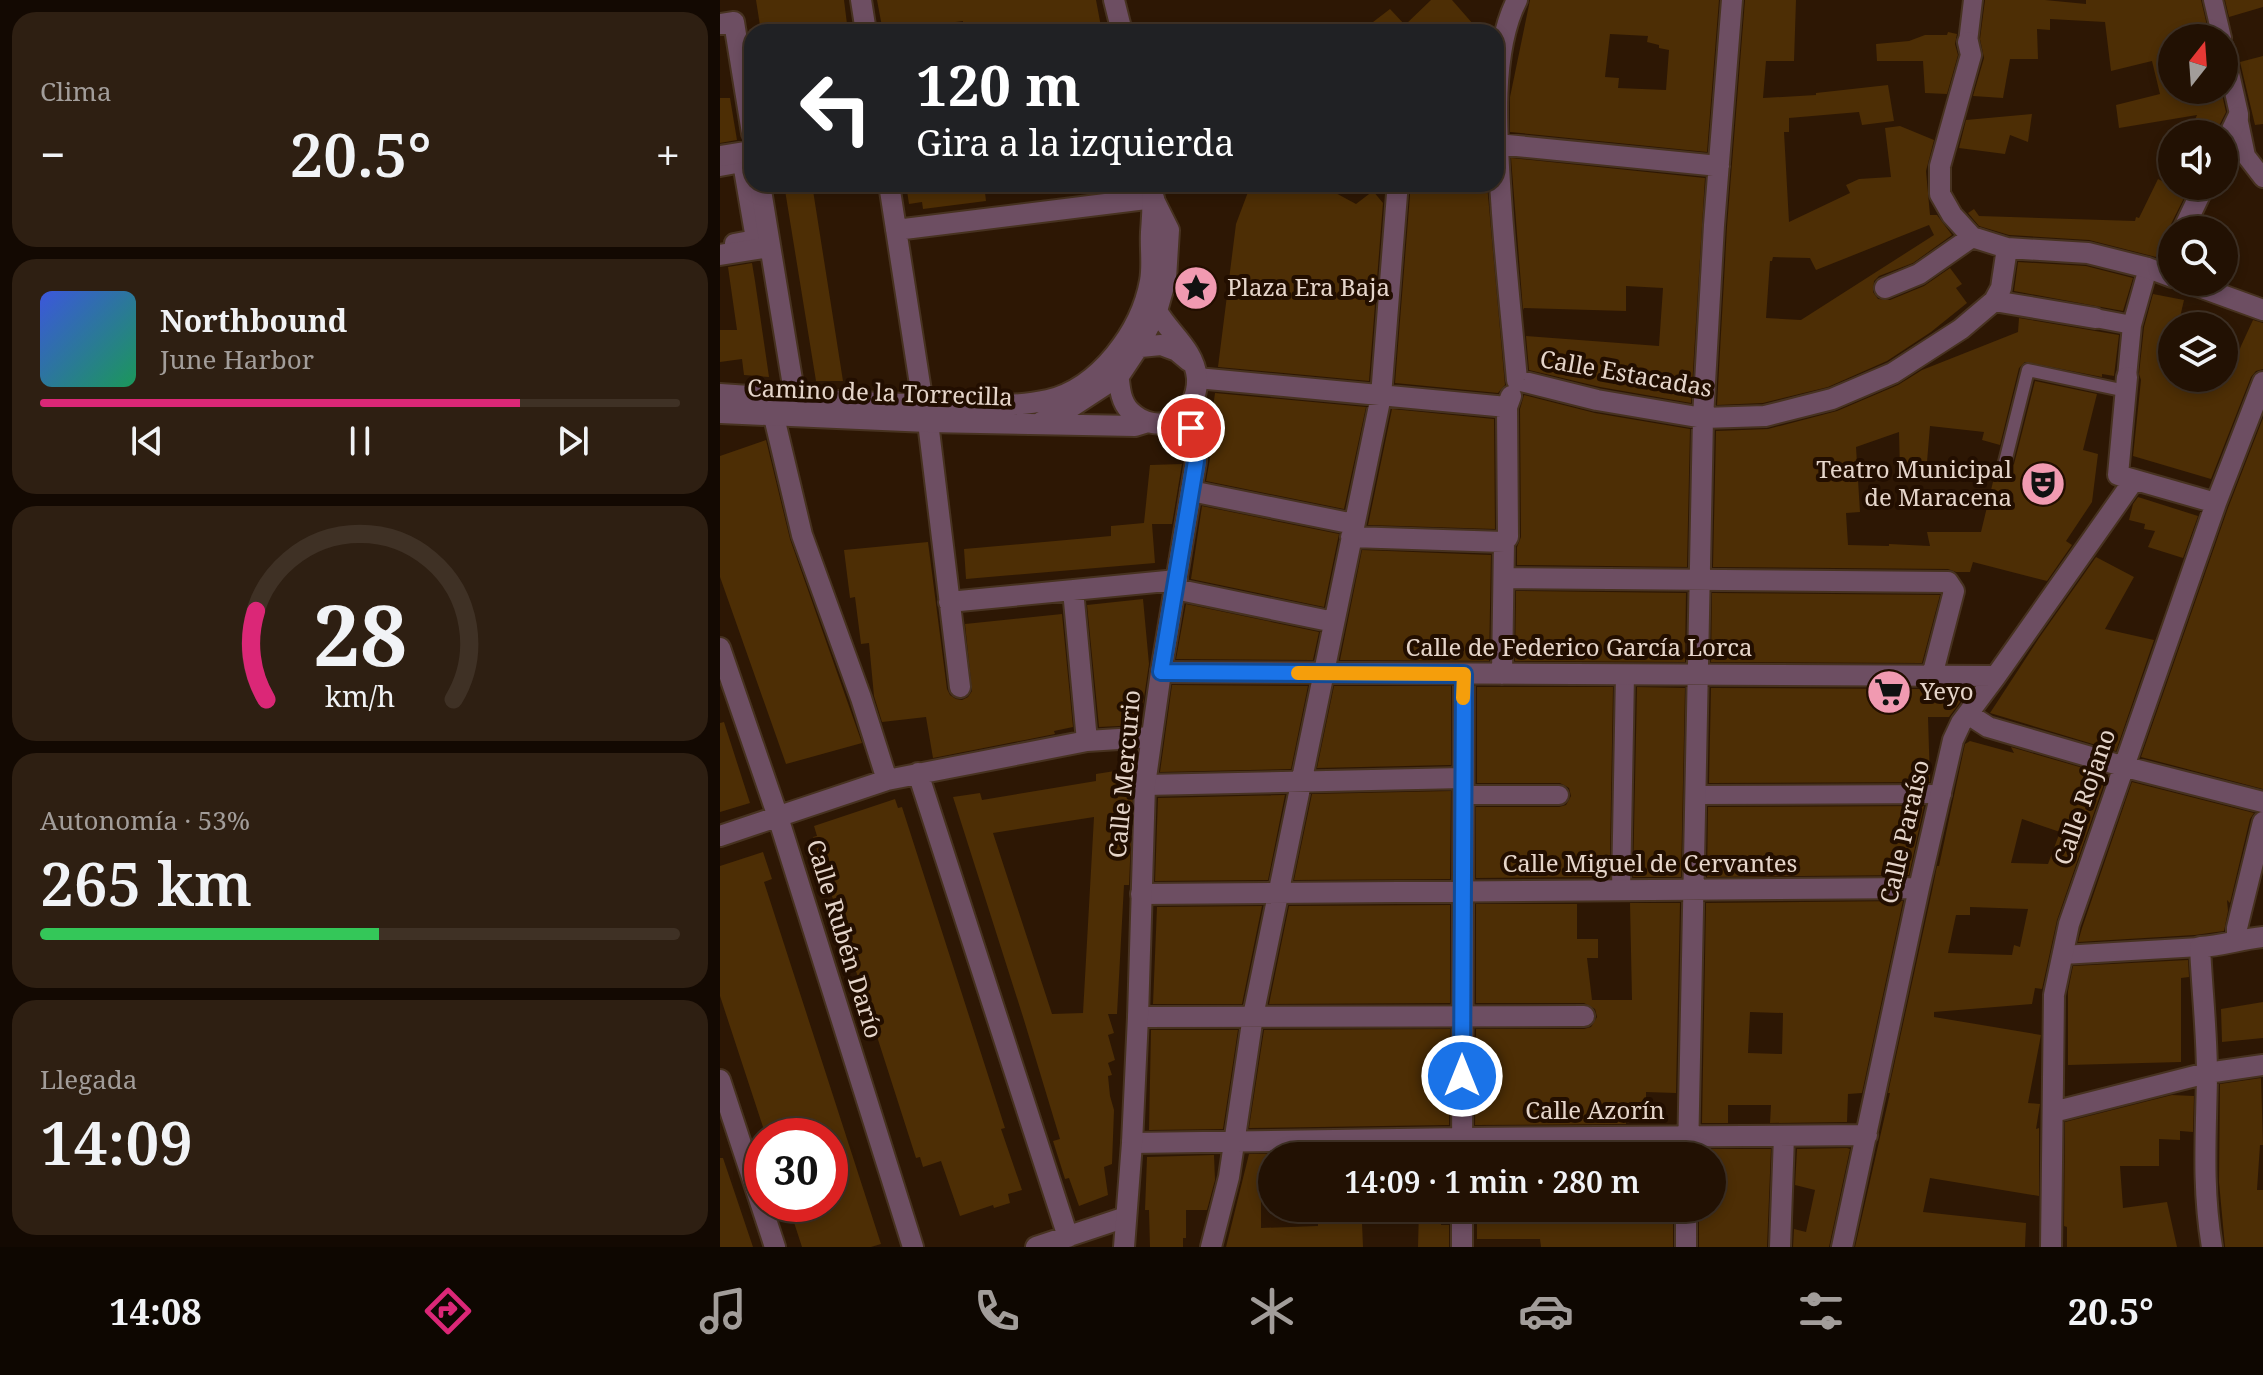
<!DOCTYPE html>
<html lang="es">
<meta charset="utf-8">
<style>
body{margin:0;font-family:"Noto Serif",serif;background:#2e1f12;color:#f1f3f6;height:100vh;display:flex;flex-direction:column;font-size:30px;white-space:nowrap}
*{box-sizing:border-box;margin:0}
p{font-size:26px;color:#a29d9a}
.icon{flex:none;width:44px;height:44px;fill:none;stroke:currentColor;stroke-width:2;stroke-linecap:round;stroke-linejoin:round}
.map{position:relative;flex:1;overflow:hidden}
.drawer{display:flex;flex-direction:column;gap:12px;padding:12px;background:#130902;width:720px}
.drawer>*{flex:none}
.hud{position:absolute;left:24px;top:24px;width:760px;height:168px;border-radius:24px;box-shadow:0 4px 12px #0003,0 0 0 2px #3f3125;background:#202124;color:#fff;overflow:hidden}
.needle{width:52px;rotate:17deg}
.fabs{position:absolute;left:1438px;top:24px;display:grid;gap:16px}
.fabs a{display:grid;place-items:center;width:80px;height:80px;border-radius:50%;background:#221103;box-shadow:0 4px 12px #0003,0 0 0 2px #3f3125;font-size:40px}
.speed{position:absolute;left:24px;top:1118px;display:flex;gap:16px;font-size:40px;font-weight:700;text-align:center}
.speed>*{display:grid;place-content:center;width:104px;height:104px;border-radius:50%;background:#221103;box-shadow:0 4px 12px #0003,0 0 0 2px #3f3125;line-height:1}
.speed .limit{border:12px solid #d22;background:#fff;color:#111}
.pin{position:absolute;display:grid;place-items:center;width:68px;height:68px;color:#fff;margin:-34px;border:4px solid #fff;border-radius:50%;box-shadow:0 2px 8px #0007}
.me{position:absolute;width:88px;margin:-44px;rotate:0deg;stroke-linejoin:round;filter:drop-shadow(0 0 6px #0008)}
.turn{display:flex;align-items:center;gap:28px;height:168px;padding:0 40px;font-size:36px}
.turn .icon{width:104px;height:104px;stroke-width:2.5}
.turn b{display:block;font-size:56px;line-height:68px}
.big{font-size:60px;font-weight:600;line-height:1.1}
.drawer .widget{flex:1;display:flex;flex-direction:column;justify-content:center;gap:12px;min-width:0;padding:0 28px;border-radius:24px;background:#2e1f12}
.drawer .dial{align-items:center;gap:0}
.dial svg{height:208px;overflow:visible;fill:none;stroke:#3f3125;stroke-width:7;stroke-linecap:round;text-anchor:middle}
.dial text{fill:#f1f3f6;stroke:none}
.song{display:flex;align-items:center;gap:24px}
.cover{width:96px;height:96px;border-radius:12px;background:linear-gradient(135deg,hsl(230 70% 55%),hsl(150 70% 35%))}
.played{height:8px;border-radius:4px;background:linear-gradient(90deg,#db2777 75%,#3f3125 75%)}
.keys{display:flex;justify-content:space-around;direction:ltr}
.heat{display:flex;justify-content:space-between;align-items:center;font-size:44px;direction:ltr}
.charge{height:12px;border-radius:6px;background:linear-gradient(90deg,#34c759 53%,#3f3125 0)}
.trip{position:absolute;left:538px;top:1142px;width:468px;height:80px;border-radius:40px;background:#221103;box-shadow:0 4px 12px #0003,0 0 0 2px #3f3125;font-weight:600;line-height:80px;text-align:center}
.tab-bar{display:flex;height:128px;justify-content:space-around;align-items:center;background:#0e0701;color:#a29d9a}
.tab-bar .icon{width:56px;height:56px}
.tab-bar .current{color:#db2777}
.tab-bar b{font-size:36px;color:#f1f3f6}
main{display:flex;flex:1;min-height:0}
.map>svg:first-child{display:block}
.building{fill:#4d2e05;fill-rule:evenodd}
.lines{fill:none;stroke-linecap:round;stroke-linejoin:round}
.service-casing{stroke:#473220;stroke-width:16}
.pedestrian-casing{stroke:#473220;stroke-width:22}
.minor-casing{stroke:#473220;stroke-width:24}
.tertiary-casing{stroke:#473220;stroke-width:24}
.service{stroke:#6d4e62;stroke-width:12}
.pedestrian{stroke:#6d4e62;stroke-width:18}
.minor{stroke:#6d4e62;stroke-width:20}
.tertiary{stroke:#6d4e62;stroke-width:20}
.route-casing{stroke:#114b97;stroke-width:20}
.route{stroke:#1a73e8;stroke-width:14}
.slow{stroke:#f59e0b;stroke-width:14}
.labels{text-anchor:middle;stroke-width:8;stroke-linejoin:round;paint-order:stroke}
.poi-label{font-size:24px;fill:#e5d5ca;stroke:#220e00;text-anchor:start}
.street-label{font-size:24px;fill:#e5d5ca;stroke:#220e00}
</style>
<main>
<section class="drawer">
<div class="widget"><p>Clima</p>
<div class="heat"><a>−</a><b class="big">20.5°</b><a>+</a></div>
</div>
<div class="widget">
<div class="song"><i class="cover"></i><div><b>Northbound</b><p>June Harbor</p></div></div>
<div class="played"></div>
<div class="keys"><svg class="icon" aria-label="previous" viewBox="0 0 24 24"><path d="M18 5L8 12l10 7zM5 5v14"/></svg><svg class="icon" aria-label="pause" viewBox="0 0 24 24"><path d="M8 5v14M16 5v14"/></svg><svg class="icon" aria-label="next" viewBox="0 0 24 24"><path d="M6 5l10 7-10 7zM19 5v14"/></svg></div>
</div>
<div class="widget dial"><svg viewBox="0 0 100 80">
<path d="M14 69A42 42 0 1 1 86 69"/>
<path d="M14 69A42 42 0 0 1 10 35" stroke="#db2777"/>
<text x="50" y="56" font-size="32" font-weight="700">28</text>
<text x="50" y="72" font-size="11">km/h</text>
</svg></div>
<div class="widget"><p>Autonomía · 53%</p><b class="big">265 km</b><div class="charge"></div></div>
<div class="widget"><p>Llegada</p><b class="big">14:09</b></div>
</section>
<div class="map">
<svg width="1543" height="1247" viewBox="0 0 1543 1247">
<rect width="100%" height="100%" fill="#2d1704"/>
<!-- building -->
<path class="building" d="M36 0H124L128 32H41Z
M157 0H376L382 32H243V21L163 32Z
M711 0H732L760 32H640L670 9 685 25Z
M810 0H999L987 152 790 132V97ZM890 34 928 36 927 42 939 45V48L949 50 946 90 898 88 899 78 885 77Z
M1025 0H1076L1074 61H1046L1043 98 1096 95V93L1168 85 1174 121 1142 125 1139 112 1069 118V132H1064L1069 222 1130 193 1126 185 1139 179 1171 177 1165 128 1180 126 1214 140 1206 171 1210 215H1217L1232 235 1193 263 1159 276 1154 281 1153 292 1158 299 1170 300 1204 286 1230 268 1242 284 1236 288 1247 303 1211 332 1167 361 1108 387 1043 403 997 405 1007 226ZM1209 225 1214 235 1081 320 1046 318 1050 261H1052L1053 257 1090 258 1096 270Z
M1265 0H1325L1366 4V0H1481L1490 38H1452V90H1501L1506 112 1495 134H1469L1477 115 1399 128 1396 105 1440 94 1432 61 1391 71 1385 22 1330 19V30L1317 29 1318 59H1290L1283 98 1253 96 1264 58 1260 39Z
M1505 0H1543V7L1509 17Z
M1228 32 1237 34 1235 44 1238 55 1227 94 1205 93 1203 61H1157L1156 44 1189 41 1205 35H1227Z
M1543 56V124L1535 125 1520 62Z
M0 98H10L17 140 0 143Z
M1312 114 1308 142 1290 135 1285 154 1239 148 1246 120Z
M791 158 985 178 971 403 880 387 809 370 806 336 939 346 943 288 906 286V311L804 308 803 310Z
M1438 179 1452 186H1470L1451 224 1452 240 1444 243 1436 257 1369 240 1289 235 1259 226 1248 213 1254 209 1259 216 1415 221 1416 217 1419 218Z
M64 184H92L123 381H96Z
M186 184H264L266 201 203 209 202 202 189 204Z
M531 184H599L636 204 653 191 663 203 649 381 498 367 516 224Z
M688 184H767L785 385 778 393 675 383 690 195Z
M1298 262 1366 266 1413 278 1403 311 1294 291Z
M32 263 35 281 49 377 24 375 22 359 0 362V330H17L8 267Z
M1433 294 1464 300 1458 326H1452V378H1508L1521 346 1533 320 1543 323V369L1536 371 1531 377 1491 479 1413 456 1421 380 1419 374 1424 327Z
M1299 318 1399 335 1394 376 1382 374V377L1305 362 1299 368 1280 445 1262 440 1264 432 1210 426 1206 474 1180 472 1179 432 1136 447 1140 512 1126 513 1128 545 1169 546V544L1210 546 1207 532H1261L1277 465 1279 469 1287 471 1294 464 1315 381 1377 394 1363 450 1378 454 1372 502 1346 541 1352 545 1327 581 1253 562 1250 572H1236L1228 569 993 567 996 431 1048 429 1117 411 1178 385 1202 370 1298 332Z
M495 393 646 407 624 509 486 481 495 430 490 429Z
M804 395 875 413 970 429 967 567 797 565V547L801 537 800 409Z
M672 409 774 419 775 529 648 525Z
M1543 418V789L1421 757 1508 508Z
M46 440 70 539 142 743 66 764 0 577V456Z
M462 464 452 524H432L435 563 246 579 244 549 391 536V526L424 523 430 465Z
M1418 497 1478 516 1463 558 1428 547 1435 531 1424 529 1425 524 1409 520 1413 504Z
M482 506 619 534 604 607 471 579Z
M208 542 227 689 230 695 236 699 242 700 248 697 252 691 245 624 342 614 353 727 334 731 335 734 213 758 206 717 162 722 154 696 149 643 141 644 135 597 130 598 124 550Z
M642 550 771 555 769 661 620 660Z
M1376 557 1414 577 1385 629 1434 640 1396 751 1270 713 1319 638Z
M796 591 966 593 965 662 795 661Z
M992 593 1220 595 1202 663 991 662Z
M423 599 429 664 420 725 379 727 367 605Z
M466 604 599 632 593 660 456 659Z
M452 685 588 686 571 769 440 772Z
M614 686H731V765L597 768Z
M757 687H893L890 855H877V877L756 878V807H839L846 805 851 796 849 788 840 783H757Z
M917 687 965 688 961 877H913Z
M991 688 1203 689H1250L1229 717H1208L1210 782 989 783Z
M4 722 30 803 0 812V723Z
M1250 741 1294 753 1291 747 1387 775 1337 920 1322 989 1315 988 1312 1004 1214 1012V1017L1321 1035 1308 1103 1320 1104 1316 1129 1319 1128V1196L1210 1178 1203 1212 1306 1223 1305 1247H1135L1170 1093H1168L1212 891 1217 866H1219L1245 744ZM1302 819 1340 832 1328 864 1291 863ZM1250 907 1308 909 1300 947 1294 945 1292 955 1228 953 1236 915H1250Z
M414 768 409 885H404L397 1014H388L394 1033 388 1035 395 1060 388 1063 392 1075 388 1076 390 1096 394 1110 392 1164 384 1167 388 1195 359 1206 349 1178 345 1179 333 1141 340 1139 304 1020 233 797 260 793 262 800 376 781V774ZM374 817 363 1013 332 1014 273 833Z
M1412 782 1534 813 1530 819 1510 903 1507 900 1508 911 1504 931 1475 935 1358 942 1362 928Z
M731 791 730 879 574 880 592 794Z
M565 795 548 880 435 881 438 798Z
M175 799 178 808 182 807 285 1128 281 1129 302 1190 288 1194 290 1203 274 1208 273 1205 240 1216 221 1161 203 1167 200 1157 196 1158 93 837 97 836 94 826Z
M1204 806 1189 875 987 877 988 807Z
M43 852 52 879 44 882 161 1244 151 1247H82L68 1204H110V1136H46L0 996V866Z
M1183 901 1142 1093 1128 1094 1127 1122 1050 1123 1051 1105H1008V1123H982L986 903ZM1030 1012 1063 1013 1062 1054 1028 1053Z
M910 903H960L956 1093 926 1092V1107H906V1124L755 1125 756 1029H864L871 1027 877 1017 875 1009 864 1003H756V904H857V939H878V958H867L872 1000H912Z
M730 905V1003L549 1004 569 906Z
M542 906 522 1004H433L437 907Z
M1468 960 1469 977 1461 978V1062L1348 1065V991L1353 966Z
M1543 1002V1038L1502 1042 1501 1009Z
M730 1029 729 1125 529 1128 544 1030Z
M431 1030H518L503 1129 429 1130Z
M1541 1078 1543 1145H1540L1537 1190H1543V1247H1505L1499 1182 1500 1084Z
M1452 1095 1474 1096 1473 1132 1460 1131V1140L1439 1139V1166H1400L1403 1208 1447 1202 1457 1247H1347V1227L1344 1226 1345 1122Z
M1127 1148 1130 1149 1109 1247H1073L1074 1229 1086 1232 1095 1190 1075 1185 1077 1149Z
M981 1149H1051L1047 1247H979V1208H992V1156H981Z
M906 1150V1156H755V1151Z
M729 1151V1156H552V1186L541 1187V1228L598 1226V1224L642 1223 643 1247H506L529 1154Z
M494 1155 495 1180 487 1210H466V1238H463V1247H430L429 1210H425L427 1157Z
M0 1158H3L33 1247H0Z
M699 1208H722L721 1225H729V1247H698Z
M757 1208H953V1247H821L820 1239H757Z"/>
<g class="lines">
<!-- service casing -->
<g class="service-casing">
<path id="service" d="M1285 462 1308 370 1406 391"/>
</g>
<!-- pedestrian casing -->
<g class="pedestrian-casing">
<path id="pedestrian" d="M1493 0 1502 38
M1248 42 1253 0
M1504 47 1519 114 1518 117 1526 156 1543 178
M0 167 22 163 35 239 14 243
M1375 318 1412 325
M1407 377 1412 325 1428 268
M743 795H839
M975 795 1222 794
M901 890 905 674
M1342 955 1480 947"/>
</g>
<!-- minor casing -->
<g class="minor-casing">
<path id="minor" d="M141 0 146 32
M797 0C768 56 778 151 782 213 786 269 792 324 797 380L877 400 983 418 1045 416 1112 399 1173 373 1241 329 1274 301 1281 288 1287 248
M0 24 14 22 32 133
M1248 42 1251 55 1220 166V194L1232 215 1252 237 1287 248 1368 253 1428 268 1452 277
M777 144 999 166
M1504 146 1518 117
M0 156 32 151
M40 184 75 398
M169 184 203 404
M176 230 434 198
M1463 230 1484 186
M0 255 50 247
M1442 273 1452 253
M1466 282 1543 310
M1165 288 1199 274 1252 237
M1274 301 1375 318
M1407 377 1398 475 1496 503
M477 378 787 407
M54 417 82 535 141 698 167 780
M208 422 240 687
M471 491 634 524
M631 537 784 542
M784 578 1228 582 1234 591 1212 676
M455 589 614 622
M353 590 367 741
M229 602 457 580
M0 648 58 817 193 1247
M441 672 1276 676
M782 674 784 542 788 537 787 407 791 396
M1248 714 1268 727 1402 766 1543 802
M198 773 348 1237
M425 785 743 778
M0 836 167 780 367 741 431 737
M421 894 1199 888
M1517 940V928L1543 822
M418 1017 864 1016
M0 1080 55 1247
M1333 1112 1487 1073 1543 1065
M412 1143 742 1138 1147 1135
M742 1156 744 674
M968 1156 983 418 994 225 1012 0
M316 1247 406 1217
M491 1247 509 1177 533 1016 661 396 677 194
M742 1247V1208
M966 1247V1208
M1060 1247 1064 1136
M1122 1247 1199 888 1233 740 1241 723 1276 676 1414 480
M1331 1247 1334 995 1349 924 1496 503 1543 382
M1492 1247C1482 1188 1486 1135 1487 1076 1487 1033 1482 990 1480 947 1502 946 1521 939 1543 937"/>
</g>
<!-- tertiary casing -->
<g class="tertiary-casing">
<path id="tertiary" d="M394 0 402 32
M410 348 441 345 457 351 469 361
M397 365C400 380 398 399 410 411 438 439 479 416 477 378 474 349 450 334 437 311
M0 394C77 399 154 404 231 405 263 405 297 407 328 400 379 388 421 331 430 281 433 265 430 249 431 232 432 216 434 200 431 184
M0 413 208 422 415 426 428 422
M321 422 350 408 399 376 417 349 437 311 446 279 449 230 435 202
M404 1247 412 1143 418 1017 425 785 441 672 476 461V438L464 415"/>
</g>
<!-- service -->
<use href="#service" class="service"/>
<!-- pedestrian -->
<use href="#pedestrian" class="pedestrian"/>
<!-- minor -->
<use href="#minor" class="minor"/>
<!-- tertiary -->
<use href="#tertiary" class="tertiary"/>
</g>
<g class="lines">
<!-- route casing -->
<g class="route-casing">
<path id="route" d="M471 428 476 438V461L441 672 744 674 742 1076"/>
</g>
<!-- route -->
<use href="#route" class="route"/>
<!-- slow -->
<path class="slow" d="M578 673 744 674 743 698"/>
</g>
<!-- icons -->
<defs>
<g id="sight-disc" transform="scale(2.3)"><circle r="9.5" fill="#f19ab1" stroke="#220e00"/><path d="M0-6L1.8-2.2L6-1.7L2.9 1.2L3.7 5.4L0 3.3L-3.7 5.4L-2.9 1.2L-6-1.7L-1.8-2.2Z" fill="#111"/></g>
<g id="theatre-disc" transform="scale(2.3)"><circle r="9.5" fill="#f19ab1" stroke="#220e00"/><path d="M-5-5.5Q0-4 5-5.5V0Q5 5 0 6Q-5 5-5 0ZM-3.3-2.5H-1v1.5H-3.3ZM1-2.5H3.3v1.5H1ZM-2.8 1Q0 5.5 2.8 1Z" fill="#111"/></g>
<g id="supermarket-disc" transform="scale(2.3)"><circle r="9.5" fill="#f19ab1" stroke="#220e00"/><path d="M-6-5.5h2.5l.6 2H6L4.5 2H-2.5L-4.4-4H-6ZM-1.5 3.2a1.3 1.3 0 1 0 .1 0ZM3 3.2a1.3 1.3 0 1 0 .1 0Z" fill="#111"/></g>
</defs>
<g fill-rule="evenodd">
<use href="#sight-disc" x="476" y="288"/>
<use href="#theatre-disc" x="1323" y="484"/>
<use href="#supermarket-disc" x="1169" y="692"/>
</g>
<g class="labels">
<!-- poi labels -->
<g class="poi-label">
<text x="507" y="296">Plaza Era Baja</text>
<text x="1292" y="478" text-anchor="end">Teatro Municipal<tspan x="1292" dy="28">de Maracena</tspan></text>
<text x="1200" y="700">Yeyo</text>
</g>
<!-- street labels -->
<g class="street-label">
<text transform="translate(906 374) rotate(10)" y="8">Calle Estacadas</text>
<text transform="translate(160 393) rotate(2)" y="8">Camino de la Torrecilla</text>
<text x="859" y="656">Calle de Federico García Lorca</text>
<text transform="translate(405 774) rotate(-85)" y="8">Calle Mercurio</text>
<text transform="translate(1365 797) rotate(-71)" y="8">Calle Rojano</text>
<text transform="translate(1185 832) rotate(-77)" y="8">Calle Paraíso</text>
<text x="930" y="872">Calle Miguel de Cervantes</text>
<text transform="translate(124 939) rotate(73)" y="8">Calle Rubén Darío</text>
<text x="875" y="1119">Calle Azorín</text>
</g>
</g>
</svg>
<div class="fabs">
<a><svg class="needle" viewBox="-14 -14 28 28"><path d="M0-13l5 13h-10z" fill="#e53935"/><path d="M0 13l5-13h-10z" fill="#a29d9a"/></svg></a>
<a><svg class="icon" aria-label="sound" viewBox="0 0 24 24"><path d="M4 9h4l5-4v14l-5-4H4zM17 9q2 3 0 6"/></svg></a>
<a><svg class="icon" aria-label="search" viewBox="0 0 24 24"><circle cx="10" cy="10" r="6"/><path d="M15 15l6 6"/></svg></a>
<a><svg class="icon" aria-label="layers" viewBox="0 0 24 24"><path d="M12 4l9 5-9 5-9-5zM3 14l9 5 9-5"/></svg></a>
</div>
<div class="speed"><div class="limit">30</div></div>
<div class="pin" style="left:471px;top:428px;background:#d93025"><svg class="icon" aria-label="arrive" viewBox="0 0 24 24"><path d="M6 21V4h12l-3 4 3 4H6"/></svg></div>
<svg class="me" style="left:742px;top:1076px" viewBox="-20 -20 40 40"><circle r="17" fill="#1a73e8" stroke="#fff" stroke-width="3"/><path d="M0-11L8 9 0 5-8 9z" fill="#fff"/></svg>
<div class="trip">14:09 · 1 min · 280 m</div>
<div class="hud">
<div class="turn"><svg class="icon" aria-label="left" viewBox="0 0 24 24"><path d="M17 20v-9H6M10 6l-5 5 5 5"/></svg><div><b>120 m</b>Gira a la izquierda</div></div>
</div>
</div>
</main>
<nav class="tab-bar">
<b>14:08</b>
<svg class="icon current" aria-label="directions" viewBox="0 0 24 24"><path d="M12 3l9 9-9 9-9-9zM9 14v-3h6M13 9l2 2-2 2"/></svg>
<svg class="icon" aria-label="music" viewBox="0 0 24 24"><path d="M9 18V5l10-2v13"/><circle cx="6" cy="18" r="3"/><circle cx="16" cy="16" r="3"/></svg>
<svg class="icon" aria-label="phone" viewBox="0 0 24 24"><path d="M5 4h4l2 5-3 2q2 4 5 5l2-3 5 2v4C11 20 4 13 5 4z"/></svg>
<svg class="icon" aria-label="climate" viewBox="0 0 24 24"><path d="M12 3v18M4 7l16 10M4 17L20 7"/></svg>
<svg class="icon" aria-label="car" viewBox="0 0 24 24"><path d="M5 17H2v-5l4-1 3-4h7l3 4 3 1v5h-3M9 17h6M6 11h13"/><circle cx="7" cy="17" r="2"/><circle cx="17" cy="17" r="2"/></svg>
<svg class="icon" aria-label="filters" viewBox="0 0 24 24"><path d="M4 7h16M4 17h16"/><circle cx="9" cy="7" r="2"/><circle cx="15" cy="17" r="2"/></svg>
<b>20.5°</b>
</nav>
